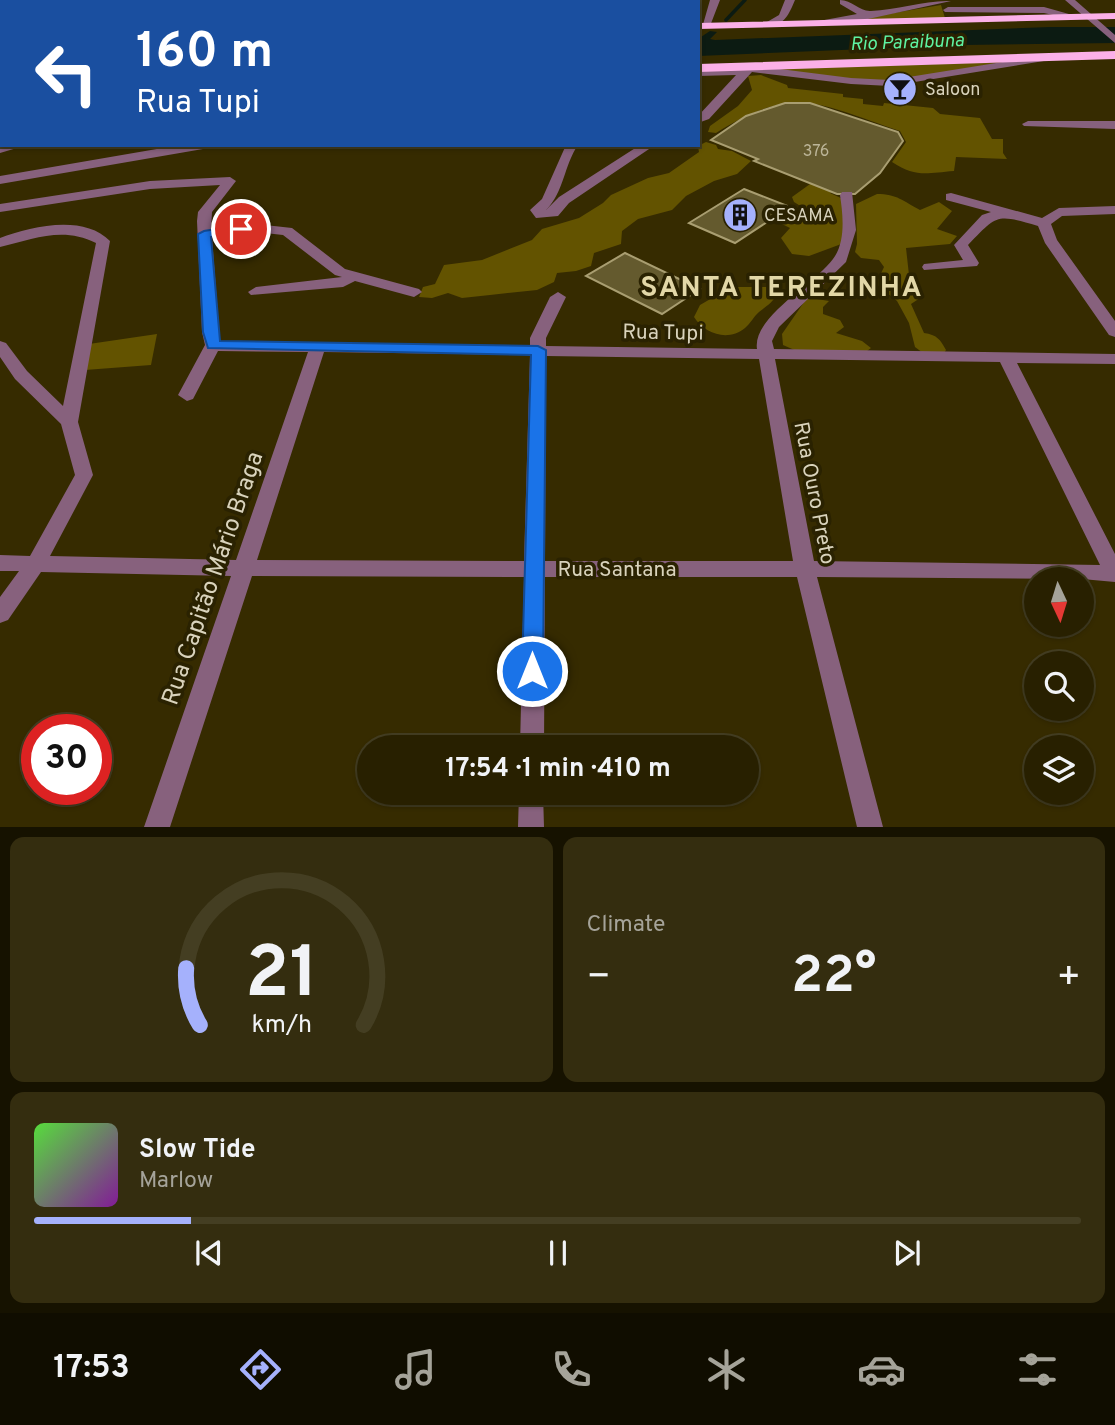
<!DOCTYPE html>
<meta charset="utf-8">
<style>
body{margin:0;font-family:Overpass,sans-serif;background:#342d0f;color:#f1f3f6;height:100vh;display:flex;flex-direction:column;font-size:26px;white-space:nowrap}
*{box-sizing:border-box;margin:0}
p{font-size:23px;color:#a5a399}
.icon{flex:none;width:38px;height:38px;fill:none;stroke:currentColor;stroke-width:2;stroke-linecap:round;stroke-linejoin:round}
.map{position:relative;height:827px;overflow:hidden}
.panel{display:flex;flex-direction:column;gap:10px;padding:10px;background:#161200;flex:1}
.panel>*{flex:none}
.banner{position:absolute;left:0px;top:0px;width:700px;height:147px;box-shadow:0 2px 5px #0004,0 0 0 2px #443e22;background:#1a4fa0;color:#fff;overflow:hidden}
.needle{width:46px;rotate:176deg}
.tools{position:absolute;left:1024px;top:567px;display:grid;gap:14px}
.tools a{display:grid;place-items:center;width:70px;height:70px;border-radius:50%;background:#282000;box-shadow:0 2px 5px #0004,0 0 0 2px #443e22;font-size:35px}
.speed{position:absolute;left:21px;top:714px;display:flex;gap:14px;font-size:35px;font-weight:700;text-align:center}
.speed>*{display:grid;place-content:center;width:91px;height:91px;border-radius:50%;background:#282000;box-shadow:0 2px 5px #0004,0 0 0 2px #443e22;line-height:1}
.speed .limit{border:10px solid #d22;background:#fff;color:#111}
.pin{position:absolute;display:grid;place-items:center;width:60px;height:60px;color:#fff;margin:-30px;border:4px solid #fff;border-radius:50%;box-shadow:0 2px 7px #0007}
.me{position:absolute;width:77px;margin:-38px;rotate:0deg;stroke-linejoin:round;filter:drop-shadow(0 0 5px #0008)}
.turn{display:flex;align-items:center;gap:24px;height:147px;padding:0 21px;font-size:32px}
.turn .icon{width:91px;height:91px;stroke-width:2.5}
.turn b{display:block;font-size:49px;line-height:60px}
.big{font-size:52px;font-weight:700;line-height:1.1}
.panel .tile{flex:1;display:flex;flex-direction:column;justify-content:center;gap:10px;min-width:0;padding:0 24px;border-radius:14px;background:#342d0f}
.panel .dial{align-items:center;gap:0}
.dial svg{height:182px;overflow:visible;fill:none;stroke:#443e22;stroke-width:7;stroke-linecap:round;text-anchor:middle}
.dial text{fill:#f1f3f6;stroke:none}
.song{display:flex;align-items:center;gap:21px}
.cover{width:84px;height:84px;border-radius:10px;background:linear-gradient(135deg,hsl(110 70% 55%),hsl(290 70% 35%))}
.played{height:7px;border-radius:4px;background:linear-gradient(90deg,#a5b1fc 15%,#443e22 15%)}
.keys{display:flex;justify-content:space-around;direction:ltr}
.heat{display:flex;justify-content:space-between;align-items:center;font-size:38px;direction:ltr}
.panel .tiles{flex:1;display:grid;gap:10px;grid-template-columns:1fr 1fr}
.tile:last-child{grid-column:span 2}
.trip{position:absolute;left:357px;top:735px;width:402px;height:70px;border-radius:35px;background:#282000;box-shadow:0 2px 5px #0004,0 0 0 2px #443e22;font-weight:700;line-height:70px;text-align:center}
.tab-bar{display:flex;height:112px;justify-content:space-around;align-items:center;background:#100d00;color:#a5a399}
.tab-bar .icon{width:49px;height:49px}
.tab-bar .current{color:#a5b1fc}
.tab-bar b{font-size:32px;color:#f1f3f6}
.map>svg:first-child{display:block}
.green{fill:#635300}
.water{fill:#0c1b12}
.lines{fill:none;stroke-linecap:round;stroke-linejoin:round}
.stream{stroke:#0c1b12;stroke-width:3.5}
.building{fill:#645a2e;stroke:#a99e71;stroke-width:2}
.minor{fill:#87617d;fill-rule:evenodd}
.major{fill:#e294cf;fill-rule:evenodd}
.highway{fill:#fbb0e8;fill-rule:evenodd}
.route{fill:#1a73e8;stroke:#114b97;stroke-width:2}
.labels{text-anchor:middle;stroke-width:7;stroke-linejoin:round;paint-order:stroke}
.far-number-label{font-size:16px;fill:#bcb598}
.far-poi-label{font-size:18px;fill:#d9d3bc;stroke:#2a2201;text-anchor:start}
.far-water-label{font-size:19px;font-style:italic;fill:#5ef2a1;stroke:#2a2201}
.street-label{font-size:21px;fill:#d9d3bc;stroke:#2a2201}
.near-street-label{font-size:24px;fill:#d9d3bc;stroke:#2a2201}
.district-label{font-size:28px;font-weight:bold;letter-spacing:2px;fill:#e2d7a7;stroke:#2a2201}
</style>
<div class="map">
<svg width="1115" height="827" viewBox="0 0 1115 827">
<rect width="100%" height="100%" fill="#362b00"/>
<!-- green -->
<path class="green" d="M295 0H687L293 2Z
M941 5 945 18 867 20 864 18Z
M1005 62 895 81H873L766 69Z
M761 75 787 85 788 88 843 94V97L863 99V104L883 106 884 103 933 108 940 114 980 118 992 139H1003V153L1007 159 956 157 954 171C927 173 916 178 892 162L906 142 900 131C819 104 795 83 716 133L708 132 710 126 738 106 752 90 748 76Z
M706 142 716 145 718 149 732 151 751 161 737 174 714 181 686 196 672 210 638 219 622 231 621 244 594 253 591 266 576 271 557 273 554 282 537 290 490 295 462 298 448 293 432 298 419 297 423 287 435 284 444 265 482 260 532 240 542 229 579 218 603 203 611 195 648 178 669 173 699 152 698 146Z
M817 179 837 188 830 193 843 199 844 243 809 256 792 254 781 238 790 228 776 221 788 213 802 215V207L794 202 792 197Z
M877 194C897 194 903 201 920 210L939 202 952 211 937 229 957 236 950 244 906 248 909 275 920 298 911 304 924 333C937 335 940 339 946 350L944 353H923L915 347 909 323 897 301 876 284 884 267 879 260 861 258 855 252 857 244 856 204Z
M731 287H769L778 293C772 303 768 305 759 312 754 316 751 323 745 328 728 342 705 334 694 317L700 305Z
M811 292 817 299 829 301 823 307V314L840 320 844 327 836 333 862 341 871 348 863 354 799 352 783 345 782 334Z
M157 334 151 365 85 370 89 344Z"/>
<!-- water -->
<path class="water" d="M1050 27H1115V43L963 45 698 56V39L710 31 717 32 710 39 715 40Z"/>
<g class="lines">
<!-- stream -->
<path class="stream" d="M726 20 745 0"/>
</g>
<!-- building -->
<path class="building" d="M785 103H810L898 132 903 141 880 173 855 194H837L754 161 758 159 711 140 746 116Z
M744 189 790 207 735 243 689 223Z
M625 253 700 289 662 314 586 276Z"/>
<g class="lines">
<!-- minor -->
<path class="minor" d="M152 0H163L151 2Z
M710 0H720L710 26 702 28Z
M785 0H795C789 14 784 27 767 26V22L779 15Z
M840 0C852 0 860 12 871 11 897 10 925 0 951 1L868 19 819 25V21L857 14 840 4Z
M1065 0H1075L1115 35V43Z
M948 7H1044L1076 16 1071 19 1044 13 945 12 943 10Z
M1046 55 1050 56V60L890 86 851 84 752 72 709 119 698 123V116L736 75 698 76V70L732 68V65L741 64 851 78 890 80Z
M1028 121H1115V129L1024 126 1022 124Z
M0 145H27L0 153Z
M180 145H209L203 149 0 184V176Z
M566 145H578C564 165 564 192 546 210L559 197 640 145H655L569 203 558 216 536 218 530 210 542 199Z
M230 177 236 181 212 212 211 230 256 224 292 228 345 269 419 289 422 292 414 297 355 281 343 287 251 295 248 292 256 287 342 277 335 275 283 235 256 232 212 238 220 341 530 346V338L550 297 558 292 566 297 546 338V346L757 349C752 317 816 283 833 259 846 242 843 215 840 195L842 192H852L856 230 846 262 779 327 772 341 774 349 1115 354V364L1017 363 1115 554V582L1082 579 817 577 883 827H857L797 577H545L544 747H520L524 577 252 576 170 827H144L231 576 41 572 8 620 0 623V597L19 571H0V555L30 556 75 475 61 424 15 379 0 357V341L6 343 27 371 63 406 96 243C63 226 33 239 0 247V238C31 226 84 214 110 241L78 422 93 475 50 556 236 560 308 352 218 351 193 399 187 401 178 395 205 345 202 332 197 221 198 212 220 185 150 189 0 212V204L150 181ZM324 352 530 355 524 561 257 560ZM546 356 759 359 793 561H545ZM775 359 1000 362 1100 565 814 561Z
M951 193 1042 218 1059 208 1115 206V214L1062 216 1051 224 1057 240 1115 321V337L1109 335 1045 243 1038 226C996 214 998 214 968 245L979 263 977 266 924 270 922 267 924 264 963 260 954 245 982 215 991 212 946 200V194Z
M519 793H543L544 827H518Z"/>
<!-- major -->
<path class="major" d="M0 99H2V105H0Z"/>
<!-- highway -->
<path class="highway" d="M1115 13V19L698 29V23Z
M0 20H2V26H0Z
M1115 51V59L698 72V64Z
M0 62H2V70H0Z"/>
</g>
<!-- route -->
<path class="route" d="M241 225 247 229 245 232 211 237 220 341 538 346 546 350 543 671 540 677 532 680 525 677 522 671 531 355 208 348 203 332 198 234 204 231Z"/>
<!-- icons -->
<defs>
<g id="bar-disc" transform="scale(1.75)"><circle r="9.5" fill="#a5b1fc" stroke="#2a2201"/><path d="M-6-5H6L.8 .8V4.5H3.5V6h-7V4.5H-.8V.8Z" fill="#111"/></g>
<g id="building-disc" transform="scale(1.75)"><circle r="9.5" fill="#a5b1fc" stroke="#2a2201"/><path d="M-4-6H4V6H1V3H-1V6H-4ZM-2.5-4.3h1.7v1.8h-1.7ZM.8-4.3h1.7v1.8H.8ZM-2.5-1h1.7V.8h-1.7ZM.8-1h1.7V.8H.8Z" fill="#111"/></g>
</defs>
<g fill-rule="evenodd">
<use href="#bar-disc" x="900" y="89"/>
<use href="#building-disc" x="740" y="215"/>
</g>
<g class="labels">
<!-- far-number labels -->
<g class="far-number-label">
<text x="816" y="156">376</text>
</g>
<!-- far-poi labels -->
<g class="far-poi-label">
<text x="925" y="95">Saloon</text>
<text x="764" y="221">CESAMA</text>
</g>
<!-- far-water labels -->
<g class="far-water-label">
<text transform="translate(907 41) rotate(-2)" y="7">Rio Paraibuna</text>
</g>
<!-- street labels -->
<g class="street-label">
<text transform="translate(663 332) rotate(1)" y="7">Rua Tupi</text>
<text transform="translate(815 493) rotate(79)" y="7">Rua Ouro Preto</text>
<text x="617" y="576">Rua Santana</text>
</g>
<!-- near-street labels -->
<g class="near-street-label">
<text transform="translate(212 578) rotate(-71)" y="8">Rua Capitão Mário Braga</text>
</g>
<!-- district labels -->
<g class="district-label">
<text x="782" y="296">SANTA TEREZINHA</text>
</g>
</g>
</svg>
<div class="tools">
<a><svg class="needle" viewBox="-14 -14 28 28"><path d="M0-13l5 13h-10z" fill="#e53935"/><path d="M0 13l5-13h-10z" fill="#a5a399"/></svg></a>
<a><svg class="icon" aria-label="search" viewBox="0 0 24 24"><circle cx="10" cy="10" r="6"/><path d="M15 15l6 6"/></svg></a>
<a><svg class="icon" aria-label="layers" viewBox="0 0 24 24"><path d="M12 4l9 5-9 5-9-5zM3 14l9 5 9-5"/></svg></a>
</div>
<div class="speed"><div class="limit">30</div></div>
<div class="pin" style="left:241px;top:229px;background:#d93025"><svg class="icon" aria-label="arrive" viewBox="0 0 24 24"><path d="M6 21V4h12l-3 4 3 4H6"/></svg></div>
<svg class="me" style="left:532px;top:671px" viewBox="-20 -20 40 40"><circle r="17" fill="#1a73e8" stroke="#fff" stroke-width="3"/><path d="M0-11L8 9 0 5-8 9z" fill="#fff"/></svg>
<div class="trip">17:54 · 1 min · 410 m</div>
<div class="banner">
<div class="turn"><svg class="icon" aria-label="left" viewBox="0 0 24 24"><path d="M17 20v-9H6M10 6l-5 5 5 5"/></svg><div><b>160 m</b>Rua Tupi</div></div>
</div>
</div>
<section class="panel">
<div class="tiles">
<div class="tile dial"><svg viewBox="0 0 100 80">
<path d="M14 69A42 42 0 1 1 86 69"/>
<path d="M14 69A42 42 0 0 1 8 44" stroke="#a5b1fc"/>
<text x="50" y="56" font-size="32" font-weight="700">21</text>
<text x="50" y="72" font-size="11">km/h</text>
</svg></div>
<div class="tile"><p>Climate</p>
<div class="heat"><a>−</a><b class="big">22°</b><a>+</a></div>
</div>
<div class="tile">
<div class="song"><i class="cover"></i><div><b>Slow Tide</b><p>Marlow</p></div></div>
<div class="played"></div>
<div class="keys"><svg class="icon" aria-label="previous" viewBox="0 0 24 24"><path d="M18 5L8 12l10 7zM5 5v14"/></svg><svg class="icon" aria-label="pause" viewBox="0 0 24 24"><path d="M8 5v14M16 5v14"/></svg><svg class="icon" aria-label="next" viewBox="0 0 24 24"><path d="M6 5l10 7-10 7zM19 5v14"/></svg></div>
</div>
</div>
</section>
<nav class="tab-bar">
<b>17:53</b>
<svg class="icon current" aria-label="directions" viewBox="0 0 24 24"><path d="M12 3l9 9-9 9-9-9zM9 14v-3h6M13 9l2 2-2 2"/></svg>
<svg class="icon" aria-label="music" viewBox="0 0 24 24"><path d="M9 18V5l10-2v13"/><circle cx="6" cy="18" r="3"/><circle cx="16" cy="16" r="3"/></svg>
<svg class="icon" aria-label="phone" viewBox="0 0 24 24"><path d="M5 4h4l2 5-3 2q2 4 5 5l2-3 5 2v4C11 20 4 13 5 4z"/></svg>
<svg class="icon" aria-label="climate" viewBox="0 0 24 24"><path d="M12 3v18M4 7l16 10M4 17L20 7"/></svg>
<svg class="icon" aria-label="car" viewBox="0 0 24 24"><path d="M5 17H2v-5l4-1 3-4h7l3 4 3 1v5h-3M9 17h6M6 11h13"/><circle cx="7" cy="17" r="2"/><circle cx="17" cy="17" r="2"/></svg>
<svg class="icon" aria-label="filters" viewBox="0 0 24 24"><path d="M4 7h16M4 17h16"/><circle cx="9" cy="7" r="2"/><circle cx="15" cy="17" r="2"/></svg>
</nav>
